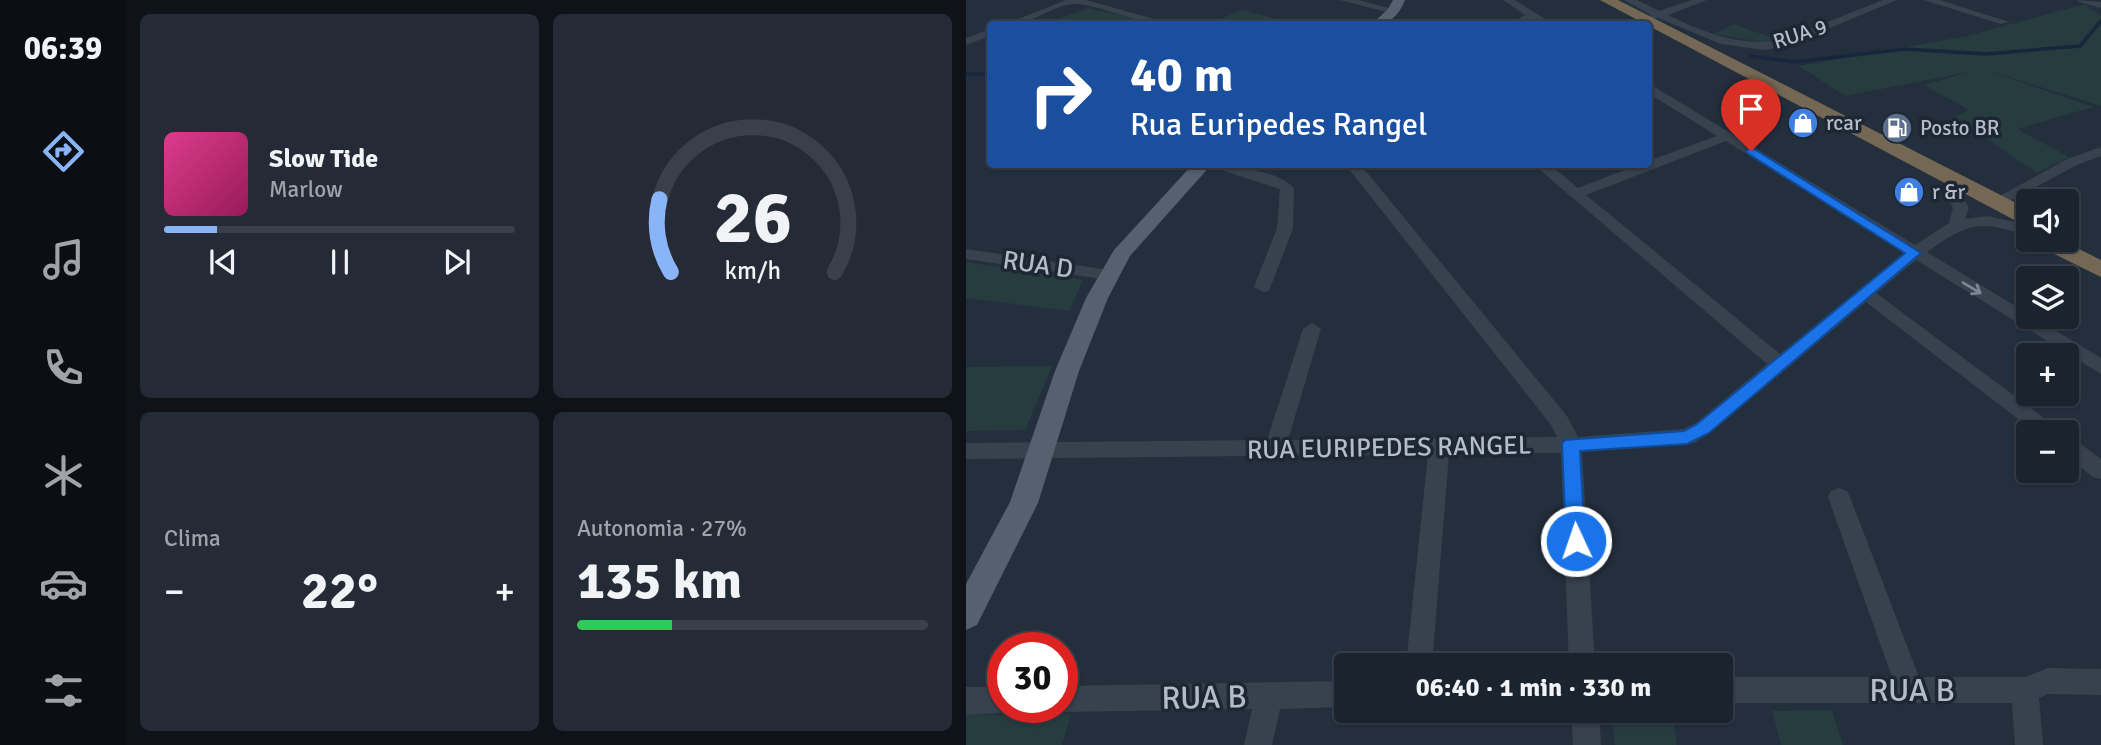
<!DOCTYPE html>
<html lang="pt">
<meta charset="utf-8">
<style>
body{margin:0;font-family:Signika,sans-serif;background:#242b36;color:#f1f3f6;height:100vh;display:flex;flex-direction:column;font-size:26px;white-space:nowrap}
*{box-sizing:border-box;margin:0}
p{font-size:23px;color:#a0a4aa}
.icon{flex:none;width:38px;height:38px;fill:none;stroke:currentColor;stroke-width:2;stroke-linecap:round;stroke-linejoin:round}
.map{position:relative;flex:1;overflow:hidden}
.panel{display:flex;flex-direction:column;gap:14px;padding:14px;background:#0f1319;width:840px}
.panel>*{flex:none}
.hud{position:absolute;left:21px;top:21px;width:665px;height:147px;border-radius:7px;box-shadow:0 2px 5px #0004,0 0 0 2px #39404a;background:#1a4fa0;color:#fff;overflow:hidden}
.controls{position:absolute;left:1050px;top:189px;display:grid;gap:14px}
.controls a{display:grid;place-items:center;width:63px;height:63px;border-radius:7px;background:#1b232e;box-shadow:0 2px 5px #0004,0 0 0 2px #39404a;font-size:35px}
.speed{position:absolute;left:21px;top:632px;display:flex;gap:14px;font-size:35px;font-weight:700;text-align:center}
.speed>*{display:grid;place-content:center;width:91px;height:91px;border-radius:50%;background:#1b232e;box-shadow:0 2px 5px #0004,0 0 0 2px #39404a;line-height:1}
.speed .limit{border:10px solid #d22;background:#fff;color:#111}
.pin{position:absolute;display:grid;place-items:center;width:60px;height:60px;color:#fff;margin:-72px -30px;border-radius:50% 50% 50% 0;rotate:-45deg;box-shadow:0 0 7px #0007}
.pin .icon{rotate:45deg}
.me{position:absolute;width:77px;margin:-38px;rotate:357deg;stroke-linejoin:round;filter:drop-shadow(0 0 5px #0008)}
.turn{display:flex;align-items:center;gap:24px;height:147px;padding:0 28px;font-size:32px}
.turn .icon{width:91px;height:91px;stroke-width:2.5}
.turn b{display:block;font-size:49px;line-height:60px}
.big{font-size:52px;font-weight:700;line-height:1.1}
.panel .tile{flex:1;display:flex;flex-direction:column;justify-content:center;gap:10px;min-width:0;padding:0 24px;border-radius:10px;background:#242b36}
.panel .dial{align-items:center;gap:0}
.dial svg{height:182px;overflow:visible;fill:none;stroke:#39404a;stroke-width:7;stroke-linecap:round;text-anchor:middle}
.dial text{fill:#f1f3f6;stroke:none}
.song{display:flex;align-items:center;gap:21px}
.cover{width:84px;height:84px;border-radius:10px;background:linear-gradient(135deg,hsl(330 70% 55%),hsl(330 70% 35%))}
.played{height:7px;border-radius:4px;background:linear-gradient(90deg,#8ab4f8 15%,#39404a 15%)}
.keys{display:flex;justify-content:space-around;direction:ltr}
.heat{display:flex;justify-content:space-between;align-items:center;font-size:38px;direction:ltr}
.charge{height:10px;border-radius:5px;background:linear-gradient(90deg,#34c759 27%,#39404a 0)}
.panel .tiles{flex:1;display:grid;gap:14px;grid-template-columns:repeat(2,1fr)}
.trip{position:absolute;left:368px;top:653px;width:399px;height:70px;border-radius:7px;background:#1b232e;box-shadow:0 2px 5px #0004,0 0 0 2px #39404a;font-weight:700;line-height:70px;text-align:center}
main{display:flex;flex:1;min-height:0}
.menu{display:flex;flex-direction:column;width:126px;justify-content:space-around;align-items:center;background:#0b0e12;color:#a0a4aa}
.menu .icon{width:49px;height:49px}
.menu .active{color:#8ab4f8}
.menu b{font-size:32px;color:#f1f3f6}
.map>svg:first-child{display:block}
.green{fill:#263c3f}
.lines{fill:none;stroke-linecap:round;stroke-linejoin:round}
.stream{stroke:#17263c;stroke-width:3.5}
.minor{fill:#38414e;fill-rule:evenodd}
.major{fill:#56606e;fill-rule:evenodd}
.highway{fill:#746855;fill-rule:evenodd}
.oneway{stroke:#7c8592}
.route{fill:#1a73e8;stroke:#114b97;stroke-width:2}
.labels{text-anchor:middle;stroke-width:7;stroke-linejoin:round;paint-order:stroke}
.far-street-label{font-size:21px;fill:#b4bcc9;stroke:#1d2633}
.far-poi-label{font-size:21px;fill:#b4bcc9;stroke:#1d2633;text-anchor:start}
.street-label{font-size:26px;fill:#b4bcc9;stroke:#1d2633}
.near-street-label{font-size:32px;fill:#b4bcc9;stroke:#1d2633}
</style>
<main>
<nav class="menu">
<b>06:39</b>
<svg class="icon active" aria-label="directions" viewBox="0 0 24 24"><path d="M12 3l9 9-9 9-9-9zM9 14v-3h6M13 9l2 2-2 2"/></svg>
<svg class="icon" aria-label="music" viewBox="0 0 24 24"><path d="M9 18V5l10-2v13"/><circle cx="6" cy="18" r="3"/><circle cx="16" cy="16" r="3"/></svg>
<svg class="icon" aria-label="phone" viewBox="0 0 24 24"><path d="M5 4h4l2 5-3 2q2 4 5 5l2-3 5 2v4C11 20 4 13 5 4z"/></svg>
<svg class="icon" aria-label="climate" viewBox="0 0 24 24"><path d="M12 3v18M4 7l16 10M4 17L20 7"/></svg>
<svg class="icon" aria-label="car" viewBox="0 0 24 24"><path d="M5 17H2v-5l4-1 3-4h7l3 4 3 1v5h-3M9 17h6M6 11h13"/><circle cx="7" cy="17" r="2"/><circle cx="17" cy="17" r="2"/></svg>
<svg class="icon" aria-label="filters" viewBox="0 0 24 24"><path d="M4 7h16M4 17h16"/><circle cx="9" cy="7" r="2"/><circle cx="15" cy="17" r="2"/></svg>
</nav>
<section class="panel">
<div class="tiles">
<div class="tile">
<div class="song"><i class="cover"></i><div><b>Slow Tide</b><p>Marlow</p></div></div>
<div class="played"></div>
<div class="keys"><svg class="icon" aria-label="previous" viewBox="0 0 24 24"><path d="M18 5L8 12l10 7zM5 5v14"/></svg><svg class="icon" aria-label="pause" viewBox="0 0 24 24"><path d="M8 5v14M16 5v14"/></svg><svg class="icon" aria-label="next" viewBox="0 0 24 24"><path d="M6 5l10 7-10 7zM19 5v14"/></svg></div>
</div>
<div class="tile dial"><svg viewBox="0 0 100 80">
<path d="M14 69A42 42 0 1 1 86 69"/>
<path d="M14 69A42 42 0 0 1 9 37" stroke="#8ab4f8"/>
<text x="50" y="56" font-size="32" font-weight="700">26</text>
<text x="50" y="72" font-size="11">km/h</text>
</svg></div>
<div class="tile"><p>Clima</p>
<div class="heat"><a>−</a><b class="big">22°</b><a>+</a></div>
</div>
<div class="tile"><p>Autonomia · 27%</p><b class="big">135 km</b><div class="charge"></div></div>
</div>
</section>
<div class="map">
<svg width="1135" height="745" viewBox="0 0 1135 745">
<rect width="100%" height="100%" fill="#242f3e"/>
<!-- green -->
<path class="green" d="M1119 4 1135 16V106L1018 69 1127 107 1051 129 1103 157 1071 173 989 117 1003 110 958 85 1003 72 879 96 833 66 1001 36Z
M123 8 165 18 149 24H78Z
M276 10 315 20 306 24H242Z
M767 24 810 39 802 43 748 34Z
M0 262 117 280 103 311 0 298Z
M86 366 59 430 0 431V367Z
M866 710 877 745H815L806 711Z
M706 711 711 745H649L645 714Z
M105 714 96 745H0V715Z"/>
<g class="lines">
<!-- stream -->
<path class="stream" d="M785 56 829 62 939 49 1020 54 1114 46 1135 21
M0 74H24"/>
<!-- minor -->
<path class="minor" d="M100 0H120L206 24C174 27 144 7 111 4 91 2 65 26 40 24Z
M374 0H393L433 11 428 14Z
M537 0H549L587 24H575L567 19 555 24H543L559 15Z
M658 0H671L693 11 726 0H741L702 15C739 33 774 47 816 40L917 0H931L823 45 799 50 755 44 692 18H685V15Z
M958 0H974L1043 22 1034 24Z
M1112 0 1135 2V8L1113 2Z
M24 29V36L0 45V38Z
M682 83 949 245 983 223 987 208 980 192 987 188 992 189 1003 208 999 219 1022 216 1061 225V231C1048 235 1035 226 1022 226 997 225 980 239 961 252L1062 314V317H1067L1135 358V374L950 260 910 293 1090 427 1093 432H1069L900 302 744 433 728 443 616 452 629 665H603L595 453 483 454 466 665H440L462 454 0 459V443L301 440 337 329 346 323 355 329 322 440 591 437 585 425 379 164H394L601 416 612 437 717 429 730 423 801 364 567 164H583L612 188 674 164H682V161L751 136 682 93ZM760 141 938 253 814 354 620 195Z
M1135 147V156L1111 165 1036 205 1031 207 1023 202 1101 159Z
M237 164C260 164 313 170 328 188L327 228 303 291 297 292 288 287 311 228 314 189Z
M0 249 143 270 151 275 143 280 0 259Z
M1101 437 1108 439 1135 459V479L1127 477 1101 456Z
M873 488 881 491 884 497 953 677H1059L1082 668 1135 669V695L1082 694 1073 698 1077 745H1049L1046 703H754V677H926L862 497 865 491Z
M380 681V707L314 709 306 745H278L286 709 96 712 86 707H96V686Z
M0 687H37V707H48L47 710 37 713 0 715Z
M605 710H633L635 745H607Z"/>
<!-- major -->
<path class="major" d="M427 0H439C432 17 424 24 406 24L422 9Z
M227 164H246L164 256 142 298 113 371 72 503 11 625 0 630V584L44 502 89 371 120 298 148 250Z"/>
<!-- highway -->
<path class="highway" d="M634 0H652L1062 209V225L1054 223Z
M1066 240H1095L1135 260V277L1070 245Z"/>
</g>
<!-- one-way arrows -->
<defs><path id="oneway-shaft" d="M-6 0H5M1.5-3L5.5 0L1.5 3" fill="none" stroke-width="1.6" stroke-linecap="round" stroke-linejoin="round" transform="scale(1.75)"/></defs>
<use class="oneway" href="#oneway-shaft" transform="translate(1006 288) rotate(31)"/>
<!-- route -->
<path class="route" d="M785 147 955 253 743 433 721 444 614 451 619 541 616 546 610 549 603 546 600 541 596 444 599 440 718 431 731 424 939 253 781 153 780 151Z"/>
<!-- icons -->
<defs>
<g id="shop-disc" transform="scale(1.575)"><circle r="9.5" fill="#3f7fe0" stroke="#1d2633"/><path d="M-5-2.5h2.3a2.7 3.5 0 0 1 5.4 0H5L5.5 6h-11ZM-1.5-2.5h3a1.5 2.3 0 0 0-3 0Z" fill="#fff"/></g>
<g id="fuel-disc" transform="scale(1.575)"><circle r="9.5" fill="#5c6f8a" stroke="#1d2633"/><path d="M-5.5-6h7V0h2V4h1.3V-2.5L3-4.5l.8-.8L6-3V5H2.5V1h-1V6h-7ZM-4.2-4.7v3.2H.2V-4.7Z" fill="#fff"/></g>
</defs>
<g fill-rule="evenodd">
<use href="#shop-disc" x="837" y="123"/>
<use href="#fuel-disc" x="931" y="128"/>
<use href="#shop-disc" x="943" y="192"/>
</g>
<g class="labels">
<!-- far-street labels -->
<g class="far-street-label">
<text transform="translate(834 34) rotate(-18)" y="7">RUA 9</text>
</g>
<!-- far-poi labels -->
<g class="far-poi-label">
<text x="860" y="130">rcar</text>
<text x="954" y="135">Posto BR</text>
<text x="966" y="199">r &amp;r</text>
</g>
<!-- street labels -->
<g class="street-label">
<text transform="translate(72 264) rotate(8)" y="9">RUA D</text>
<text transform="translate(423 447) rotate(-1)" y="9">RUA EURIPEDES RANGEL</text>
</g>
<!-- near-street labels -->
<g class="near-street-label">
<text x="946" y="701">RUA B</text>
<text transform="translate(238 697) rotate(-1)" y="11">RUA B</text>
</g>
</g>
</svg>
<div class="controls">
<a><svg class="icon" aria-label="sound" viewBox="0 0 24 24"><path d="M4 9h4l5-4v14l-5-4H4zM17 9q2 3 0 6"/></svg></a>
<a><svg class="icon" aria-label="layers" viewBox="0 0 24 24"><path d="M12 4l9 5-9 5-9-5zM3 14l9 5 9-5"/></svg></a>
<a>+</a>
<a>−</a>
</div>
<div class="speed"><div class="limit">30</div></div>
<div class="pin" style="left:785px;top:151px;background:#d93025"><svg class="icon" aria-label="arrive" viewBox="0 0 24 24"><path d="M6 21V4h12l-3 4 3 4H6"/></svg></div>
<svg class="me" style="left:610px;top:541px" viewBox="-20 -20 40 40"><circle r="17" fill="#1a73e8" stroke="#fff" stroke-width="3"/><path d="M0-11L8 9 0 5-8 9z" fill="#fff"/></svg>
<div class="trip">06:40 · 1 min · 330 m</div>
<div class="hud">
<div class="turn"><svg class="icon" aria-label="right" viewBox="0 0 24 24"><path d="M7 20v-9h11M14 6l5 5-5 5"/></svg><div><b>40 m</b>Rua Euripedes Rangel</div></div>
</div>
</div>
</main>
